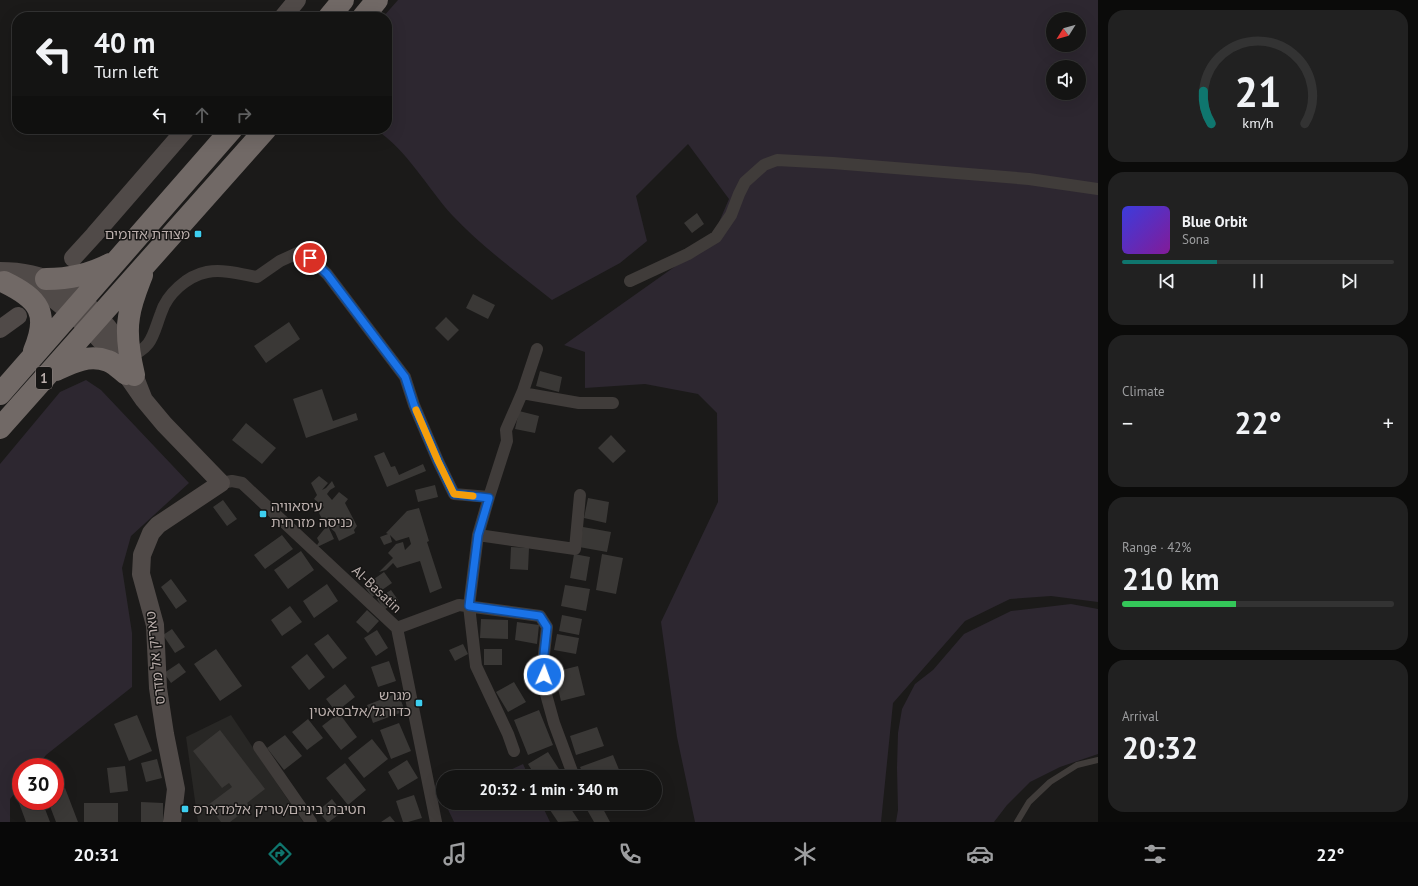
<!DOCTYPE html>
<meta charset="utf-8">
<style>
body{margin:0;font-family:"PT Sans","Noto Sans Hebrew",sans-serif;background:#212121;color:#f1f3f6;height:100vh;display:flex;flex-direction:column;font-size:15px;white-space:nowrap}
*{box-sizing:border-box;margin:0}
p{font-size:13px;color:#9d9ea0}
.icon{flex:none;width:22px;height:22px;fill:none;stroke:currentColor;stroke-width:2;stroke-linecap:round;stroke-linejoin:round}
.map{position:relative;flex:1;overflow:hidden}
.panel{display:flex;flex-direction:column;gap:10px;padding:10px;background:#0b0b0a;width:320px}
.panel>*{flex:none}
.top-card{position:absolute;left:12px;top:12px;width:380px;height:122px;border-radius:16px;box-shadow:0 4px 16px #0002,0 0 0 1px #333;background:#141413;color:#f1f3f6;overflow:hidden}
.needle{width:26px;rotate:233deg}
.controls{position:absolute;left:1046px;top:12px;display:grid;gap:8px}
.controls a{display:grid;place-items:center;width:40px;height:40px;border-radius:50%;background:#141413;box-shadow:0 4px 16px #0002,0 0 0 1px #333;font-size:20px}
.speed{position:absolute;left:12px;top:758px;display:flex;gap:8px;font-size:20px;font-weight:700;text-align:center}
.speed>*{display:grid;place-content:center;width:52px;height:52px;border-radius:50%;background:#141413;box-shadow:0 4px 16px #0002,0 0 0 1px #333;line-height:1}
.speed .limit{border:6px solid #d22;background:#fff;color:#111}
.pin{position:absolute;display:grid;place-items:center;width:34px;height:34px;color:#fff;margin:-17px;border:2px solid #fff;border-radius:50%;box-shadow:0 1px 4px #0007}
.me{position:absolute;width:44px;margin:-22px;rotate:2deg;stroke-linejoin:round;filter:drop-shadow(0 0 3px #0008)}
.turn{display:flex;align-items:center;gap:14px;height:84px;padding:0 16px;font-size:18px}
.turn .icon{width:52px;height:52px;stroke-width:2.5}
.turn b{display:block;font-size:28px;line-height:34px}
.lanes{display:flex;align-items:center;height:38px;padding:0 16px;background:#0003;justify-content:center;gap:20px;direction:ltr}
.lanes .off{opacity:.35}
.big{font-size:30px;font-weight:600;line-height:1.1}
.panel .tile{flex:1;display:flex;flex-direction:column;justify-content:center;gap:6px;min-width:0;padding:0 14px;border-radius:16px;background:#212121}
.panel .dial{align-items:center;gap:0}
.dial svg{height:104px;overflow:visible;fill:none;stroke:#333;stroke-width:7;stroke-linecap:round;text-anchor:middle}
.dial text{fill:#f1f3f6;stroke:none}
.song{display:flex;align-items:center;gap:12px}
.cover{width:48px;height:48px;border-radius:6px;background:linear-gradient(135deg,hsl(240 70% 55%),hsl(290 70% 35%))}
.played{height:4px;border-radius:2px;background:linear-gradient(90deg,#0f766e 35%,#333 35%)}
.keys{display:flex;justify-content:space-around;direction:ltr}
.heat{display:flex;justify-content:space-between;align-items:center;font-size:22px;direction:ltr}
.charge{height:6px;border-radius:3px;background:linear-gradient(90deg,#34c759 42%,#333 0)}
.trip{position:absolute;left:436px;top:770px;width:226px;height:40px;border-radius:20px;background:#141413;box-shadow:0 4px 16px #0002,0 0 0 1px #333;font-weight:600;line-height:40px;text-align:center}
.tab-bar{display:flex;height:64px;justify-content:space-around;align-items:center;background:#080808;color:#9d9ea0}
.tab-bar .icon{width:28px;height:28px}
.tab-bar .active{color:#0f766e}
.tab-bar b{font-size:18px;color:#f1f3f6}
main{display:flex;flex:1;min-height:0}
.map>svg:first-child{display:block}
.built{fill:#282725}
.green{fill:#2d2730;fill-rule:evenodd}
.building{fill:#3a3836}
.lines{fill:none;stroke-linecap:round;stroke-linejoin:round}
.lane{stroke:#403c3a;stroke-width:6}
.street{stroke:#403c3a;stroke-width:12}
.secondary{stroke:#504a48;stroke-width:18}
.highway{stroke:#716966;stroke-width:22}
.route-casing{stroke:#114b97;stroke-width:10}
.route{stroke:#1a73e8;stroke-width:7}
.slow{stroke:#f59e0b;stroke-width:7}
.poi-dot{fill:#3dcff0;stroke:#161514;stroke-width:1.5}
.labels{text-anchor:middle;stroke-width:3;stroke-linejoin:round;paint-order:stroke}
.shield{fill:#161514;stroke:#8a817e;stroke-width:1}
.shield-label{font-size:13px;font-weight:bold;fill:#bbafac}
.poi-label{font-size:14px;fill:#bbafac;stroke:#161514;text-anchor:end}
.street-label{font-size:14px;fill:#bbafac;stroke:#161514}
</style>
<main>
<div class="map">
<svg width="1098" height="822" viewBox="0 0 1098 822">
<rect width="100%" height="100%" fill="#1b1a19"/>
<!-- built -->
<path class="built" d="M231 715 303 822H198L186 737Z"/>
<!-- green -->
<path class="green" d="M398 0H1098V602L1051 596 1010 599 965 621 893 703 881 822H695L677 737 661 622 718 502 717 413 698 394 645 384 585 388V352L564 345 711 241 729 199 688 144 636 196 647 241 620 263 552 300C518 273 482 247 452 215 427 187 407 150 375 129H387V17H383ZM1053 19H1079V45H1053ZM1053 67H1079V93H1053Z
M86 380 101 390 189 483 131 536 122 568 132 633V687L46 755 37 767H21V786L10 799V822H0V464L60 392Z
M1071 604 1098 609V754L1060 767 1030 782 1007 805 994 822H896L898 810 897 768 898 733 902 709 915 684 933 670 964 634 1011 611Z
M523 764 529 777H495Z
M445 803H541L550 822H454Z"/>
<!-- building -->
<path class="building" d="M697 213 704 224 692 233 684 223Z
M473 294 495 305 488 319 466 308Z
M446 317 459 330 448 341 435 328Z
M289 322 300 339 266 363 254 346Z
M540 371 562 377 559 392 536 386Z
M322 389 333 421 356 413 358 420 306 438 293 399Z
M519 411 539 416 535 433 515 429Z
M246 423 276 448 262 464 232 440Z
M611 435 626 451 613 463 598 448Z
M384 452 391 467 395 466 399 475 423 464 426 471 387 487 374 456Z
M319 476 328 483 322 490 326 488 332 481 335 487 330 490 327 494 332 500 339 492 348 499 345 503 357 526 354 530 355 533 339 541 335 532 328 526 334 539 315 548 319 542 317 538 326 527 319 513 324 507 314 499 317 495 311 483Z
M435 485 438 497 418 502 415 490Z
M588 498 609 502 606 523 584 518Z
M223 500 237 519 227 526 213 507Z
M419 508 429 541 427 542 442 588 430 593 420 561 397 568 393 563 386 570 379 572 393 558 388 553 396 544 403 542 405 550 411 544 409 537 396 541 390 535 392 542 384 545 380 537 388 534 386 533 407 511Z
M583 527 611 532 607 552 579 547Z
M282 535 293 549 265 569 254 555Z
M511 547 529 548 528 570 510 569Z
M301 551 314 570 288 589 274 570Z
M574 554 590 557 586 581 570 578Z
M602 554 623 558 616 594 596 590Z
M384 572 392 583 372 597 364 586Z
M171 579 187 601 176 609 161 587Z
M327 584 338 601 314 618 303 601Z
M565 585 590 589 586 611 561 606Z
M391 590 398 600 384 610 377 599Z
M290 606 302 622 282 636 271 620Z
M367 610 379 621 368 633 356 622Z
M562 615 582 619 579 635 559 631Z
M481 619 508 620V639L480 638Z
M517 622 539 625 537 644 515 640Z
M172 629 185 647 175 653 163 635Z
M377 630 388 648 376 656 364 638Z
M328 634 347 658 333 669 314 644Z
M557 634 579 638 576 654 554 650Z
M463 644 468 654 455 661 449 650Z
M216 649 242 686 220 701 194 664Z
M484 649H502V665H484Z
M307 654 325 677 309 690 291 667Z
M389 661 396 681 378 687 371 667Z
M179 663 186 672 171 683 164 673Z
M578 666 585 695 561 701 554 672Z
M514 682 526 702 508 712 496 692Z
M345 684 355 697 336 712 326 699Z
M398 693 405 711 373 723 367 705Z
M539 710 553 745 528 755 514 720Z
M339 713 357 737 341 750 322 726Z
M137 715 152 751 129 761 114 724Z
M308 719 323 738 307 750 292 732Z
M399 723 411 751 391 759 380 730Z
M597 727 604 746 576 755 570 736Z
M220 730 265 789 247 803 250 807 230 822H221L208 805 232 787 229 783 222 788 193 751Z
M285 735 302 756 284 770 267 748Z
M372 739 388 759 364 778 348 758Z
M548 752 564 777H536L528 764Z
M613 755 622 777H584L580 767Z
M157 759 162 778 146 782 141 763Z
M407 760 418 778 398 790 388 772Z
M345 763 366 790 348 805 326 778Z
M125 766 128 791 110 793 107 768Z
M65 788 78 822H56L48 801H55V792Z
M414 795 422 818 408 822H403L396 801Z
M332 799 342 812 329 822H327L318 811Z
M23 801H42L50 822H26L19 803Z
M141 802 163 803V822H141Z
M84 803H118V822H84Z
M560 803H567L579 821 558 822 550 810Z
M594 803H600L610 822H594L586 808Z
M390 816 395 822H381Z"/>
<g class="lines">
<!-- lane -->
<path class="lane" d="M1017 822 1029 802 1050 782 1077 765 1098 760"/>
<!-- street -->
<path class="street" d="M630 281 688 254 716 237 731 215 739 194 745 182 764 165 777 160 833 163 1029 179 1098 189
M127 358C153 347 152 337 161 313 167 294 187 276 207 272 223 269 241 274 257 277L280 261 302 251 327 274 405 377 414 405 438 461 454 494 489 497 478 535 469 606 476 666 508 734 514 751
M522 393 579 403H613
M221 483 232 481 242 483 397 628 436 822
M489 497 507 441 506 430 523 391 537 349
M478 535 575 549 580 495
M397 628 459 605 540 616 547 627 543 663 544 687 554 723 574 777
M259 747 311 822"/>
<!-- secondary -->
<path class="secondary" d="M283 17 297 0
M73 258 94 235 186 129
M0 271C20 271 41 275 59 284 85 298 115 331 127 357 133 371 138 386 144 400L110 351 89 328 46 293 13 282
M0 329 18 316
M144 400 164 424 221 483 158 525 151 533 142 555 141 574 155 625 158 688 165 734 176 789 172 822"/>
<!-- highway -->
<path class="highway" d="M329 17 343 0
M363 17 377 0
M46 279C70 279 89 275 110 264
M4 282C39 299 50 313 34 351
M56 370C73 362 89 354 108 361 114 363 121 370 126 374
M134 375C130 358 126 334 129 317 131 302 137 288 142 275
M0 394 232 129
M0 428 266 129"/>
</g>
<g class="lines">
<!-- route casing -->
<g class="route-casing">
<path id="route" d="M310 258 327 274 405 377 414 405 438 461 454 494 489 498 478 535 469 606 540 616 547 627 543 663 544 675"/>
</g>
<!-- route -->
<use href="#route" class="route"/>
<!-- slow -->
<path class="slow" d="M416 410 438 461 454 494 473 496"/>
</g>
<!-- markers -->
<g class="poi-dot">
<rect x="194" y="230" width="8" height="8" rx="2"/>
<rect x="259" y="510" width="8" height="8" rx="2"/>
<rect x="415" y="699" width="8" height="8" rx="2"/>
<rect x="181" y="805" width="8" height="8" rx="2"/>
</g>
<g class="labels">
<!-- shield labels -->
<rect class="shield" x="36" y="367" width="16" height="22" rx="3"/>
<g class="shield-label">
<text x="44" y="383">1</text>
</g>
<!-- poi labels -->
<g class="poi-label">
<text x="190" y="239">מצודת אדומים</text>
<text x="271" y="511" text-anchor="start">עיסאוויה<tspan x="271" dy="16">כניסה מזרחית</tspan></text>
<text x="411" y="700">מגרש<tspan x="411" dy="16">כדורגל/אלבסאטין</tspan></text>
<text x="193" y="814" text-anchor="start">חטיבת ביניים/טריק אלמדארס</text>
</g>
<!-- street labels -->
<g class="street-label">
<text transform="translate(377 589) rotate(43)" y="5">Al-Basatin</text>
<text transform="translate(155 658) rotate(-96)" y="5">טאריק אל מדרס</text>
</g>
</g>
</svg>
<div class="controls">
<a><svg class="needle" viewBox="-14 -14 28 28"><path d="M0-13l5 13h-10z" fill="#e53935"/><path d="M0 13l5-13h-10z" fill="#9d9ea0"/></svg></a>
<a><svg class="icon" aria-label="sound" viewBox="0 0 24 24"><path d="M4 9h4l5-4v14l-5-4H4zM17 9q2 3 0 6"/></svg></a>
</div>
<div class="speed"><div class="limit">30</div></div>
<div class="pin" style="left:310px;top:258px;background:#d93025"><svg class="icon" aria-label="arrive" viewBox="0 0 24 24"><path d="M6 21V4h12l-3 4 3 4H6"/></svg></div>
<svg class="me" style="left:544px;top:675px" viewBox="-20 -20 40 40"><circle r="17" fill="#1a73e8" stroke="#fff" stroke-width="3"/><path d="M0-11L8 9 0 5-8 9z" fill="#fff"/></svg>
<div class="trip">20:32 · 1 min · 340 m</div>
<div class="top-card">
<div class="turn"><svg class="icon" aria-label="left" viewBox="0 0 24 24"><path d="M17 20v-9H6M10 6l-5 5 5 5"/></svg><div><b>40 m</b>Turn left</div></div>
<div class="lanes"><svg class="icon" aria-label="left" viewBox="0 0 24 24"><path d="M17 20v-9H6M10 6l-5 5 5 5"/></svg><svg class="icon off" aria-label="ahead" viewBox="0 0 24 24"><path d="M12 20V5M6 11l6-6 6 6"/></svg><svg class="icon off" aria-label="right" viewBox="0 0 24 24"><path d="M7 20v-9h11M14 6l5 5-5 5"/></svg></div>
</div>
</div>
<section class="panel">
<div class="tile dial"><svg viewBox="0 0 100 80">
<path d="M14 69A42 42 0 1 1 86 69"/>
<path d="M14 69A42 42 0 0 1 8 44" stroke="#0f766e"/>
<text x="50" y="56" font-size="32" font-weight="700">21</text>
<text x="50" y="72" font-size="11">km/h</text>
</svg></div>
<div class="tile">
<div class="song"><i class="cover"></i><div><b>Blue Orbit</b><p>Sona</p></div></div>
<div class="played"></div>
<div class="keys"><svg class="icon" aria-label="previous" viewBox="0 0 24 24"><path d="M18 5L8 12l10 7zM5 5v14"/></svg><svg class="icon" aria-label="pause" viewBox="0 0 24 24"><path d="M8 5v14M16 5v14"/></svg><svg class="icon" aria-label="next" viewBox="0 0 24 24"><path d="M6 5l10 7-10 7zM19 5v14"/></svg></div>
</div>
<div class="tile"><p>Climate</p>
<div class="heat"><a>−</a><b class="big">22°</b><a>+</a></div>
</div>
<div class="tile"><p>Range · 42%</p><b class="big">210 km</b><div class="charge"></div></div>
<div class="tile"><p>Arrival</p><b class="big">20:32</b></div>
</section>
</main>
<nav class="tab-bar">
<b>20:31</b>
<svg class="icon active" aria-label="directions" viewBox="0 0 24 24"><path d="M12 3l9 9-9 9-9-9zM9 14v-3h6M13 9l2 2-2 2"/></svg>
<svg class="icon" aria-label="music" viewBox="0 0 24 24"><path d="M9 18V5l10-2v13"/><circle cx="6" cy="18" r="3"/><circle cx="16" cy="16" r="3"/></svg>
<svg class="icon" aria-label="phone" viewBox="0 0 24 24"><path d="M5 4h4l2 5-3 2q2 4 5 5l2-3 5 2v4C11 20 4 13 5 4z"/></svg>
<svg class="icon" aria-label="climate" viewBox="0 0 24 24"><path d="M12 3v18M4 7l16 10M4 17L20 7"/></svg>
<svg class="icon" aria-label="car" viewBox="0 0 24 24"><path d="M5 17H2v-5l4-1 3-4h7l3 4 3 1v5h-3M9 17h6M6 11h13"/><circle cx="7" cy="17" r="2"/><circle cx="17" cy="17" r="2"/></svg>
<svg class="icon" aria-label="filters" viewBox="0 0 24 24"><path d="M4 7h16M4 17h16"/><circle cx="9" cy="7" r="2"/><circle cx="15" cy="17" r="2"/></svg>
<b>22°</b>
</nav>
